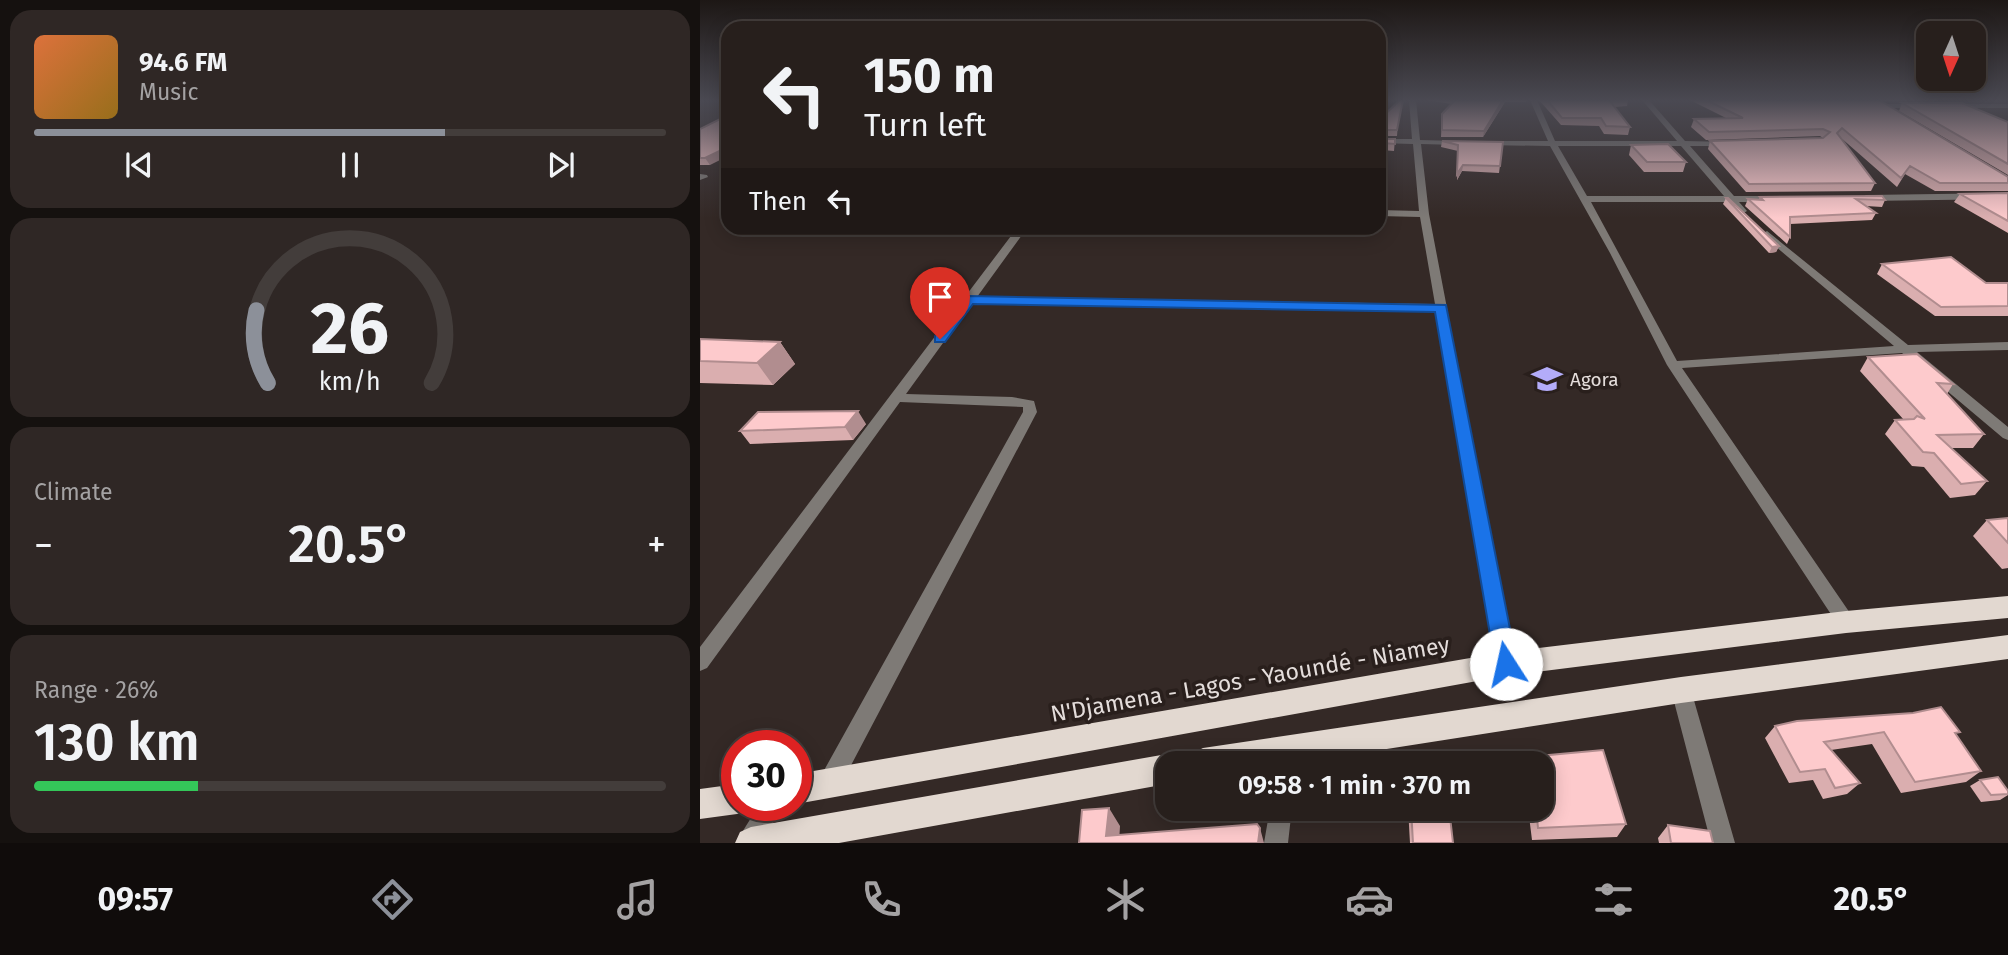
<!DOCTYPE html>
<meta charset="utf-8">
<style>
body{margin:0;font-family:"Fira Sans",sans-serif;background:#2f2725;color:#f1f3f6;height:100vh;display:flex;flex-direction:column;font-size:26px;white-space:nowrap}
*{box-sizing:border-box;margin:0}
p{font-size:23px;color:#a4a2a3}
.icon{flex:none;width:38px;height:38px;fill:none;stroke:currentColor;stroke-width:2;stroke-linecap:round;stroke-linejoin:round}
.map{position:relative;flex:1;overflow:hidden}
.side{display:flex;flex-direction:column;gap:10px;padding:10px;background:#15110f;width:700px}
.side>*{flex:none}
.hud{position:absolute;left:21px;top:21px;width:665px;height:214px;border-radius:21px;box-shadow:0 4px 18px #0003,0 0 0 2px #433d3b;background:#271f1c;color:#f1f3f6;overflow:hidden}
.needle{width:46px;rotate:183deg}
.fabs{position:absolute;left:1216px;top:21px;display:grid;gap:14px}
.fabs a{display:grid;place-items:center;width:70px;height:70px;border-radius:14px;background:#271f1c;box-shadow:0 4px 18px #0003,0 0 0 2px #433d3b;font-size:35px}
.speed{position:absolute;left:21px;top:730px;display:flex;gap:14px;font-size:35px;font-weight:700;text-align:center}
.speed>*{display:grid;place-content:center;width:91px;height:91px;border-radius:50%;background:#271f1c;box-shadow:0 4px 18px #0003,0 0 0 2px #433d3b;line-height:1}
.speed .limit{border:10px solid #d22;background:#fff;color:#111}
.pin{position:absolute;display:grid;place-items:center;width:60px;height:60px;color:#fff;margin:-72px -30px;border-radius:50% 50% 50% 0;rotate:-45deg;box-shadow:0 0 7px #0007}
.pin .icon{rotate:45deg}
.me{position:absolute;width:77px;margin:-38px;rotate:350deg;stroke-linejoin:round;filter:drop-shadow(0 0 5px #0008)}
.turn{display:flex;align-items:center;gap:24px;height:147px;padding:0 28px;font-size:32px}
.turn .icon{width:91px;height:91px;stroke-width:2.5}
.turn b{display:block;font-size:49px;line-height:60px}
.then{display:flex;align-items:center;height:66px;padding:0 28px;background:#0003;gap:14px;font-size:26px}
.big{font-size:52px;font-weight:600;line-height:1.1}
.side .widget{flex:1;display:flex;flex-direction:column;justify-content:center;gap:10px;min-width:0;padding:0 24px;border-radius:21px;background:#2f2725}
.side .dial{align-items:center;gap:0}
.dial svg{height:182px;overflow:visible;fill:none;stroke:#433d3b;stroke-width:7;stroke-linecap:round;text-anchor:middle}
.dial text{fill:#f1f3f6;stroke:none}
.song{display:flex;align-items:center;gap:21px}
.cover{width:84px;height:84px;border-radius:10px;background:linear-gradient(135deg,hsl(20 70% 55%),hsl(40 70% 35%))}
.played{height:7px;border-radius:4px;background:linear-gradient(90deg,#8c9099 65%,#433d3b 65%)}
.keys{display:flex;justify-content:space-around;direction:ltr}
.heat{display:flex;justify-content:space-between;align-items:center;font-size:38px;direction:ltr}
.charge{height:10px;border-radius:5px;background:linear-gradient(90deg,#34c759 26%,#433d3b 0)}
.trip{position:absolute;left:455px;top:751px;width:399px;height:70px;border-radius:21px;background:#271f1c;box-shadow:0 4px 18px #0003,0 0 0 2px #433d3b;font-weight:600;line-height:70px;text-align:center}
.dock{display:flex;height:112px;justify-content:space-around;align-items:center;background:#100c0b;color:#a4a2a3}
.dock .icon{width:49px;height:49px}
.dock .selected{color:#8c9099}
.dock b{font-size:32px;color:#f1f3f6}
main{display:flex;flex:1;min-height:0}
.map>svg:first-child{display:block}
.lines{fill:none;stroke-linecap:round;stroke-linejoin:round}
.minor{fill:#7e7a76;fill-rule:evenodd}
.trunk{fill:#e2d8d0;fill-rule:evenodd}
.wall{fill:#daaeaf}
.shaded-wall{fill:#b18d8f}
.building{fill:#fdcacc;stroke:#b18d8f;stroke-width:2}
.route{fill:#1a73e8;stroke:#114b97;stroke-width:2}
.labels{text-anchor:middle;stroke-width:7;stroke-linejoin:round;paint-order:stroke}
.poi-label{font-size:19px;fill:#e4dddb;stroke:#291f1c;text-anchor:start}
.near-street-label{font-size:23px;fill:#e4dddb;stroke:#291f1c}
</style>
<main>
<section class="side">
<div class="widget">
<div class="song"><i class="cover"></i><div><b>94.6 FM</b><p>Music</p></div></div>
<div class="played"></div>
<div class="keys"><svg class="icon" aria-label="previous" viewBox="0 0 24 24"><path d="M18 5L8 12l10 7zM5 5v14"/></svg><svg class="icon" aria-label="pause" viewBox="0 0 24 24"><path d="M8 5v14M16 5v14"/></svg><svg class="icon" aria-label="next" viewBox="0 0 24 24"><path d="M6 5l10 7-10 7zM19 5v14"/></svg></div>
</div>
<div class="widget dial"><svg viewBox="0 0 100 80">
<path d="M14 69A42 42 0 1 1 86 69"/>
<path d="M14 69A42 42 0 0 1 9 37" stroke="#8c9099"/>
<text x="50" y="56" font-size="32" font-weight="700">26</text>
<text x="50" y="72" font-size="11">km/h</text>
</svg></div>
<div class="widget"><p>Climate</p>
<div class="heat"><a>−</a><b class="big">20.5°</b><a>+</a></div>
</div>
<div class="widget"><p>Range · 26%</p><b class="big">130 km</b><div class="charge"></div></div>
</section>
<div class="map">
<svg width="1308" height="843" viewBox="0 0 1308 843">
<rect width="100%" height="100%" fill="#342926"/>
<g class="lines">
<!-- minor -->
<path class="minor" d="M709 100H716L720 140 758 141 762 143 758 145 721 144 729 214 815 664 812 670 805 673 798 670 795 664 736 311 272 303 206 394 312 397 334 401 337 412 138 790 130 793 122 790 119 782 122 774 323 412V407L200 402 7 668 0 671V647L317 228H327L277 297 735 304 720 217 679 216V210L719 211 713 144 679 143V139H712Z
M830 100H837L855 141H977L942 100H949L985 141 1030 142V146H990L1034 196H1076L1081 199 1076 202H1039L1047 211 1042 214 1029 202H891L977 361 1194 346 1063 236 1062 234 1067 231 1208 345 1308 342V350L1217 352 1308 427V440L1303 438 1202 353 982 368 1152 616 1155 622 1152 628 1146 630 1140 628 967 365 910 253 850 146 785 145 781 143 785 141H848ZM858 146H981L1024 196H887Z
M1181 104H1218L1222 106 1218 108H1178Z
M1252 104H1308V108H1249Z
M0 174 7 175 8 177 0 180Z
M1308 193V199L1166 201 1161 198 1166 195Z
M981 681 988 683 991 690 1035 843H1011L971 690 974 683Z
M59 805H83L62 843H38L41 834Z
M570 808H592L588 843H564Z"/>
<!-- trunk -->
<path class="trunk" d="M1308 596V618L1146 633 805 676 96 804V774L805 652 1146 611Z
M1308 635V659L981 703 597 763H488L493 753 503 748 981 677Z
M467 754 477 759 479 763H467V784L139 843H35L40 832 51 827Z
M37 784V805H50L48 810 37 814 0 819V789Z"/>
</g>
<!-- wall -->
<path class="wall" d="M679 100H686L682 118 700 100 697 136H679Z
M726 100H826V102H805L783 137H741L742 114 752 104Z
M839 100H928L927 106 914 107 930 127 928 135 904 134 899 126 861 125Z
M990 100H1179L1308 177V191H1235L1205 174 1197 187 1140 137 1175 183 1171 191 1046 192 1008 149 1010 141 1123 138 1120 136 1006 140 991 127 994 119 1026 118Z
M1181 100H1238V101H1183Z
M1202 103 1308 122V175L1199 111Z
M0 129 10 165H0Z
M679 139H695L694 151 682 150Z
M742 141 803 142 799 173 762 171 757 180 758 151 741 147Z
M931 145 986 162 983 172H944L929 155Z
M1308 193V233L1254 202 1260 194Z
M1182 196 1185 200 1182 207 1166 206 1176 213 1172 220 1090 224V237L1087 244 1045 206 1048 199 1059 200 1060 197Z
M1026 198 1079 246 1076 252 1069 253 1023 204Z
M1182 264 1286 283H1308V316H1235L1177 274Z
M0 339 80 342 95 364 73 385 0 383Z
M1168 357 1253 384 1247 394 1284 434 1273 448H1251L1287 481 1275 495 1250 498 1224 467 1212 466 1185 434 1195 420H1204L1160 371Z
M166 424 153 440 50 444 40 431Z
M1308 518V568L1302 569 1273 536 1287 520Z
M1075 726 1256 734 1281 771 1266 782 1201 793 1172 744 1131 750 1160 783 1147 794 1123 799 1113 780 1089 783 1065 738Z
M828 757 926 824 917 837 832 840 828 808H842L826 761Z
M1280 780 1308 791V795L1300 800 1281 802 1270 786Z
M708 808H750L749 809 753 843H710Z
M968 825 1013 843H959L958 838Z"/>
<!-- shaded-wall -->
<path class="shaded-wall" d="M803 100H805V102L783 137 784 131Z
M683 143 682 150 679 155V148Z
M28 147V156L10 165 5 158Z
M763 165 762 171 757 180V174Z
M1079 246 1076 252 1069 253 1072 247Z
M80 342 95 364 73 385 57 363Z
M158 411 166 424 153 440 145 427Z
M409 808 420 826 419 843 406 836Z
M560 828 564 843H558Z"/>
<!-- building -->
<path class="building" d="M679 100H685L680 119 700 100H703L697 130H679Z
M755 100H803L784 131 742 130V114Z
M847 100H909L930 127 906 126 901 118H862Z
M1006 100H1179L1308 177V183H1240L1210 166 1201 178 1142 128 1137 133 1175 183 1049 184 1010 141 1123 138 1130 132 1123 129 1009 132 994 119 1043 118Z
M1202 103H1262L1308 122V164Z
M28 115V147L5 158H0V129Z
M679 139H695V144L683 143 679 148Z
M742 141 803 142 800 166 763 165 757 174 758 145Z
M968 144 986 162H947L931 145Z
M1308 193V221L1260 194Z
M1182 196 1185 200 1156 199 1176 213 1090 217V237L1048 199 1063 200 1060 197Z
M1026 198H1028L1079 246 1072 247Z
M1251 257 1286 283H1308V306L1241 307 1182 264Z
M0 339 80 342 57 363 0 361Z
M1217 354 1253 384 1237 383 1284 434 1237 435 1287 481 1261 484 1234 453 1223 452 1195 420 1214 419 1217 416 1225 419 1168 357Z
M158 411 145 427 40 431 58 412Z
M1308 518V543L1287 520Z
M1241 707 1260 732 1255 733 1281 771 1215 782 1184 732 1124 742 1160 783 1135 788 1125 769 1100 772 1075 726 1097 721 1213 713Z
M903 750 926 824 838 828 836 808H842V763H803L829 761 828 757Z
M1298 777 1308 791V794L1291 795 1280 780Z
M409 808 406 836 557 824 560 828 558 843H379L382 810Z
M711 808H749L753 843H713Z
M968 825 1010 831 1013 843H971Z"/>
<!-- sky -->
<linearGradient id="sky" x2="0" y2="1"><stop stop-color="#1d1715"/><stop offset="0.46" stop-color="#4a4952"/><stop offset="1" stop-color="#4a4952" stop-opacity="0"/></linearGradient>
<rect width="1308" height="218" fill="url(#sky)"/>
<!-- route -->
<path class="route" d="M269 296 746 305 817 664 813 671 806 674 798 671 795 664 735 312 273 304 245 342H235V336L265 297Z"/>
<!-- icons -->
<defs>
<g id="school-bare" transform="scale(2.415)"><path d="M0-5L7-2L0 1L-7-2ZM-4 1L0 2.5L4 1V4Q0 6-4 4Z" fill="#b3acf9" stroke="#291f1c" stroke-width="2.5" paint-order="stroke"/></g>
</defs>
<g fill-rule="evenodd">
<use href="#school-bare" x="847" y="379"/>
</g>
<g class="labels">
<!-- poi labels -->
<g class="poi-label">
<text x="870" y="386">Agora</text>
</g>
<!-- near-street labels -->
<g class="near-street-label">
<text transform="translate(550 679) rotate(-10)" y="8">N'Djamena - Lagos - Yaoundé - Niamey</text>
</g>
</g>
</svg>
<div class="fabs">
<a><svg class="needle" viewBox="-14 -14 28 28"><path d="M0-13l5 13h-10z" fill="#e53935"/><path d="M0 13l5-13h-10z" fill="#a4a2a3"/></svg></a>
</div>
<div class="speed"><div class="limit">30</div></div>
<div class="pin" style="left:240px;top:339px;background:#d93025"><svg class="icon" aria-label="arrive" viewBox="0 0 24 24"><path d="M6 21V4h12l-3 4 3 4H6"/></svg></div>
<svg class="me" style="left:806px;top:664px" viewBox="-20 -20 40 40"><circle r="19" fill="#fff"/><path d="M0-13L10 11 0 6-10 11z" fill="#1a73e8"/></svg>
<div class="trip">09:58 · 1 min · 370 m</div>
<div class="hud">
<div class="turn"><svg class="icon" aria-label="left" viewBox="0 0 24 24"><path d="M17 20v-9H6M10 6l-5 5 5 5"/></svg><div><b>150 m</b>Turn left</div></div>
<div class="then">Then<svg class="icon" aria-label="left" viewBox="0 0 24 24"><path d="M17 20v-9H6M10 6l-5 5 5 5"/></svg></div>
</div>
</div>
</main>
<nav class="dock">
<b>09:57</b>
<svg class="icon selected" aria-label="directions" viewBox="0 0 24 24"><path d="M12 3l9 9-9 9-9-9zM9 14v-3h6M13 9l2 2-2 2"/></svg>
<svg class="icon" aria-label="music" viewBox="0 0 24 24"><path d="M9 18V5l10-2v13"/><circle cx="6" cy="18" r="3"/><circle cx="16" cy="16" r="3"/></svg>
<svg class="icon" aria-label="phone" viewBox="0 0 24 24"><path d="M5 4h4l2 5-3 2q2 4 5 5l2-3 5 2v4C11 20 4 13 5 4z"/></svg>
<svg class="icon" aria-label="climate" viewBox="0 0 24 24"><path d="M12 3v18M4 7l16 10M4 17L20 7"/></svg>
<svg class="icon" aria-label="car" viewBox="0 0 24 24"><path d="M5 17H2v-5l4-1 3-4h7l3 4 3 1v5h-3M9 17h6M6 11h13"/><circle cx="7" cy="17" r="2"/><circle cx="17" cy="17" r="2"/></svg>
<svg class="icon" aria-label="filters" viewBox="0 0 24 24"><path d="M4 7h16M4 17h16"/><circle cx="9" cy="7" r="2"/><circle cx="15" cy="17" r="2"/></svg>
<b>20.5°</b>
</nav>
